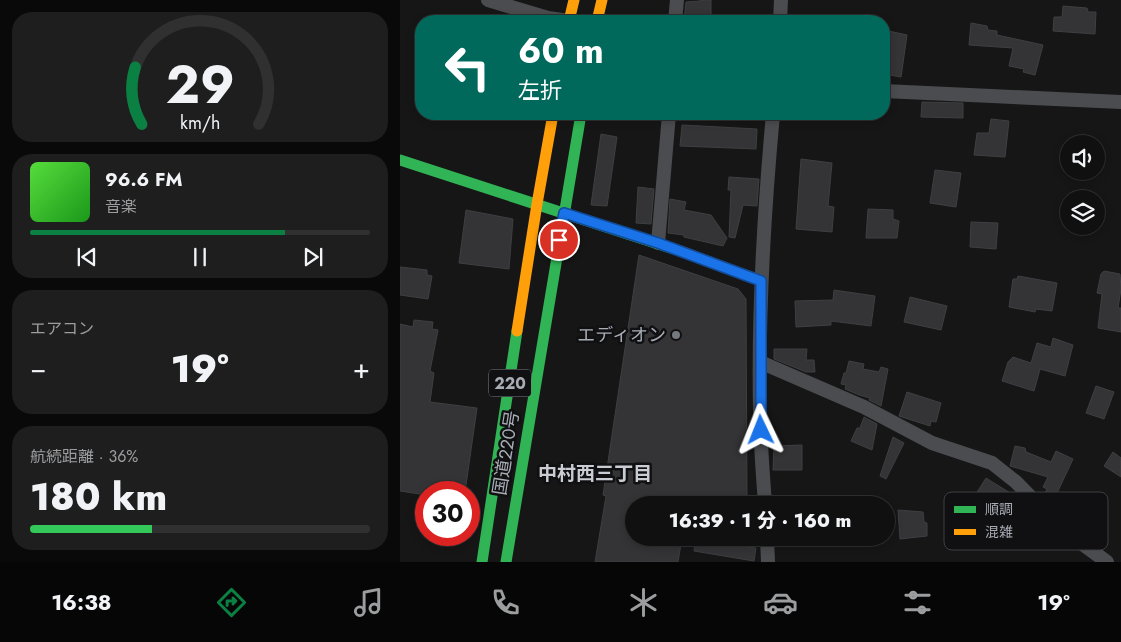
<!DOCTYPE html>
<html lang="ja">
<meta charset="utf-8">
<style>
body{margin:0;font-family:Jost,"Noto Sans JP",sans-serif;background:#1e1e1e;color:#f1f3f6;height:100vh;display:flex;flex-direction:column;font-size:19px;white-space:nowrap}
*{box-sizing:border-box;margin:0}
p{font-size:16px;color:#9c9d9f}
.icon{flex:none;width:28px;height:28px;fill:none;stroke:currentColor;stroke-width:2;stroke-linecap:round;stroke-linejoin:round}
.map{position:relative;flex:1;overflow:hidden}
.details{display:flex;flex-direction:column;gap:12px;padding:12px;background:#090909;width:400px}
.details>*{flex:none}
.guide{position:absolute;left:15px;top:15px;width:475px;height:105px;border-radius:20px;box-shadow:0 2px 8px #0003,0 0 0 1px #303030;background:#00695c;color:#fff;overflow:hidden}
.tools{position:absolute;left:660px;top:135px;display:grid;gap:10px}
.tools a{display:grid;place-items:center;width:45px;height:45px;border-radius:50%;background:#101010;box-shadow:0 2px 8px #0003,0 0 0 1px #303030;font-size:25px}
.speed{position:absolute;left:15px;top:481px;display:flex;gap:10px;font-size:25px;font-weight:700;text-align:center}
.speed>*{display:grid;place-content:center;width:65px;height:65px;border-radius:50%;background:#101010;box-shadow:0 2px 8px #0003,0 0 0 1px #303030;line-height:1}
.speed .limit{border:8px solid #d22;background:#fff;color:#111}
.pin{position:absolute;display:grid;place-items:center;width:42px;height:42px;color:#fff;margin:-21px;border:2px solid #fff;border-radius:50%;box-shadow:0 1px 5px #0007}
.me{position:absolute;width:55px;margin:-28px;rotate:358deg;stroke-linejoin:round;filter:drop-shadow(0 0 4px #0008)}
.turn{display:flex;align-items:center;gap:18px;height:105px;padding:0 20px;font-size:22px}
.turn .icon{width:65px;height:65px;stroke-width:2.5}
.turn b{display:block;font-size:35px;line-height:42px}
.big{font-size:38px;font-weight:800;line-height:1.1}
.details .card{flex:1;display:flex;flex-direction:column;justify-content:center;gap:8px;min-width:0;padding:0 18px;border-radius:20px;background:#1e1e1e}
.details .dial{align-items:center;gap:0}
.dial svg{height:130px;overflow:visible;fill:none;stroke:#303030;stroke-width:7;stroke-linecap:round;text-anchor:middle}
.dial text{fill:#f1f3f6;stroke:none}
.song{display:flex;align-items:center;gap:15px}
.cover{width:60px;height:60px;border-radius:8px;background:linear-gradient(135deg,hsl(110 70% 55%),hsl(120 70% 35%))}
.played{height:5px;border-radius:2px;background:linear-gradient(90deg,#0b8043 75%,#303030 75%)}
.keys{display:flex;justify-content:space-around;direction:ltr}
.heat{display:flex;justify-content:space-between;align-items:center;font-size:28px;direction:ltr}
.charge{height:8px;border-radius:4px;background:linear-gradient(90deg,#34c759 36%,#303030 0)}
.trip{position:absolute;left:225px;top:496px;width:270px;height:50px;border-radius:25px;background:#101010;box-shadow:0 2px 8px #0003,0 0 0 1px #303030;font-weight:800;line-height:50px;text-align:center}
.dock{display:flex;height:80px;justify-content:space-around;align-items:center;background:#060606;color:#9c9d9f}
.dock .icon{width:35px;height:35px}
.dock .active{color:#0b8043}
.dock b{font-size:22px;color:#f1f3f6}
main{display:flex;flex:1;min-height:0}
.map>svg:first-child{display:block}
.building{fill:#343436;stroke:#3e3f42}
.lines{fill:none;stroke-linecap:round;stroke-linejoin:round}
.street{stroke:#4a4c4f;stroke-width:14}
.fast{stroke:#30b455;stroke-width:11}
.slow{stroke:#ff9f0a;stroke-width:11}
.route-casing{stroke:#114b97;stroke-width:12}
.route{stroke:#1a73e8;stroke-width:9}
.poi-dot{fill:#75787d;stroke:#101012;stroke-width:2}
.labels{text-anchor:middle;stroke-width:5;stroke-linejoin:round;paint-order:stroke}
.shield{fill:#101012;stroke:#7a7e84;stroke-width:1}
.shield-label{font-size:16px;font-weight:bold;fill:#a8adb5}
.poi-label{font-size:18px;fill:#a8adb5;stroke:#101012;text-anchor:end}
.street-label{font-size:18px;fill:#a8adb5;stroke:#101012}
.neighbourhood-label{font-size:19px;font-weight:bold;fill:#c9ccd2;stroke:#101012}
.key{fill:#101012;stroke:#3e3f43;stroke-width:1}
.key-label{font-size:14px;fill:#a8adb5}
</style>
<main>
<section class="details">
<div class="card dial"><svg viewBox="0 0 100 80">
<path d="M14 69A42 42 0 1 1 86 69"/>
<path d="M14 69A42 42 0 0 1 10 34" stroke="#0b8043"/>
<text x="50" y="56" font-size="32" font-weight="700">29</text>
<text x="50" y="72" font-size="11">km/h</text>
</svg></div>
<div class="card">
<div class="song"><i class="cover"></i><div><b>96.6 FM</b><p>音楽</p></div></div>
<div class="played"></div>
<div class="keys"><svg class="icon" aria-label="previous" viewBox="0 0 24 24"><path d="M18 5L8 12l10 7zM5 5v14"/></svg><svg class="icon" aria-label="pause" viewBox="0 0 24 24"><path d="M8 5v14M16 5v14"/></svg><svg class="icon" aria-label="next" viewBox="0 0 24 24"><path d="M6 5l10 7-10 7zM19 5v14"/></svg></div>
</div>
<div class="card"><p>エアコン</p>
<div class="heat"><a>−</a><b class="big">19°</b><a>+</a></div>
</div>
<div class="card"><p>航続距離 · 36%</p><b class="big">180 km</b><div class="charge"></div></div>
</section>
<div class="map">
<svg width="721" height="562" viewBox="0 0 721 562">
<rect width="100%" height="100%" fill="#161616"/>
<!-- building -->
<path class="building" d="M301 0H311V21H284L286 2 300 1Z
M663 6 687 8 688 12H696L695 34 653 31 654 17H662Z
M571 23 587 26 588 30 597 31V35L643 45 635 75 623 72 624 69 609 66 613 48 569 45Z
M484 30 507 35 501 77 484 74Z
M522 102 563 103V118L521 117Z
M591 119 609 121 605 157 574 155 577 133H589Z
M282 125 357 129 356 149 280 146Z
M201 134 217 137 207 206 191 205Z
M401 159 432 163 428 206 434 207 432 232 396 229Z
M535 170 561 173 556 207 530 203Z
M329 177 359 179 357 206 343 205 335 238 329 237 331 190H328Z
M238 187 254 189 251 224 236 223Z
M270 199 286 202 284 210 311 215 327 238 323 246 284 237V235L268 233Z
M468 209 493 210V219L499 221 497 238H466Z
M66 210 113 219 109 269 59 263Z
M571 222 598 223 596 249 570 247Z
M239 255 338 289 346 299 347 505H260L234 501V538H282L278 562H195L206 496 203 495Z
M0 267 27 270V275L32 276 28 299 0 295Z
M704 271 720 274 721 289 718 308H721V332L698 328 702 294 697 293 701 274Z
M618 276 657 283 652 311 636 309 635 312 609 307 613 279H617Z
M434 290 475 296 471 326 431 321V325L396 327 395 301 433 300Z
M510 297 547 306 541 330 504 322Z
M14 320 33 322 32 329 38 330 30 371 34 373 30 402 77 408 65 492H26V495L0 491V324L13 327Z
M653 338 673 345 665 376 640 369 634 391 602 381 608 362 613 357 631 363 637 343 651 347Z
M374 349H407L406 360H414L415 372H406L374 359Z
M449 361 464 364 463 369 479 372 481 367 488 369 481 406 469 400 470 398 459 395 445 389 446 385 441 384 444 373H446Z
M696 386 714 392 704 419 686 413Z
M507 392 541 403 536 422 531 421 530 426 499 416Z
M464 417 477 424 472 450 451 441 457 428H460Z
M493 437 504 443 486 479 480 476Z
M402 445V470H373L374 446Z
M615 446 625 448 626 452 651 462 656 451 673 459 651 506 643 497 647 489 643 487 648 477 610 466Z
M713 452 721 458V477L704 466Z
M586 478 615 496 604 514 574 497Z
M498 510 523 512 524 522 527 523V536L500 539Z
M295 540 356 548 354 561 294 551Z"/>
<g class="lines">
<!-- street -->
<path class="street" d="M88 0 148 18 169 21
M275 21 277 0
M380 21 381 0
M484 91 721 102
M258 243 269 114
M360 362 464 407 532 443 592 463 616 482 662 529 707 562
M365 505C363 473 360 442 360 410 358 311 364 212 373 114
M367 538 368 562"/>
<!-- fast -->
<path class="fast" d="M0 160 280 251
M82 562 117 331
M106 562 181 114"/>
<!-- slow -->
<path class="slow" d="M169 21 174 0
M197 21 202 0
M280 251 361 281
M117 331 137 204 153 114"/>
</g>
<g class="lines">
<!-- route casing -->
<g class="route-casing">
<path id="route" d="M159 240 164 213 258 243 361 281V430"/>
</g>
<!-- route -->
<use href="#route" class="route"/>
</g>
<!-- markers -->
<circle class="poi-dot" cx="276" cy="335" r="5"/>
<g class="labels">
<!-- shield labels -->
<rect class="shield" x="89" y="369.5" width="42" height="27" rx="4"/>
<g class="shield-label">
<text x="110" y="389">220</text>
</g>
<!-- poi labels -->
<g class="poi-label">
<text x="266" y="341">エディオン</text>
</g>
<!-- street labels -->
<g class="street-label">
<text transform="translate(106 453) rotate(-81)" y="6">国道220号</text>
</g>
<!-- neighbourhood labels -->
<g class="neighbourhood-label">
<text x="195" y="480">中村西三丁目</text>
</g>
</g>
<!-- legend -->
<rect x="544" y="492" width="164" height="58" rx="8" class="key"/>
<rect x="554" y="506" width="22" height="7" fill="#30b455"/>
<rect x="554" y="529" width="22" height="6" fill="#ff9f0a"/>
<g class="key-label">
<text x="585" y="514">順調</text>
<text x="585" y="537">混雑</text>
</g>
</svg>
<div class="tools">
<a><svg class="icon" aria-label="sound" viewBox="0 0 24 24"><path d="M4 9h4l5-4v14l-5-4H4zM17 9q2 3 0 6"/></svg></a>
<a><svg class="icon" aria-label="layers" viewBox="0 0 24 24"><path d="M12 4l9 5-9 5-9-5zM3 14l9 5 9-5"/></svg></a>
</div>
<div class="speed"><div class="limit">30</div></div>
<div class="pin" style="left:159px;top:240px;background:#d93025"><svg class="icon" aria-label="arrive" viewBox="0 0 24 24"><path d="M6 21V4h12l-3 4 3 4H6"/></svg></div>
<svg class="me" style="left:361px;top:430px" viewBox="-20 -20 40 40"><path d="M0-17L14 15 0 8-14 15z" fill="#1a73e8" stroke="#fff" stroke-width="4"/></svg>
<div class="trip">16:39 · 1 分 · 160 m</div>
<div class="guide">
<div class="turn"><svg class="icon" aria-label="left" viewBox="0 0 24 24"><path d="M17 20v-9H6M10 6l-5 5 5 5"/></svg><div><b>60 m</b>左折</div></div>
</div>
</div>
</main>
<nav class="dock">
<b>16:38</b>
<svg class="icon active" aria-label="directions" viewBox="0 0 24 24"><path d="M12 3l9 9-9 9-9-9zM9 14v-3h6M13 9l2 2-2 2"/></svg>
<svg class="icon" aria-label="music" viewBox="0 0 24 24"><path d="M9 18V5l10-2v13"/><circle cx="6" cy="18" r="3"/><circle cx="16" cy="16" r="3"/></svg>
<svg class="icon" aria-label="phone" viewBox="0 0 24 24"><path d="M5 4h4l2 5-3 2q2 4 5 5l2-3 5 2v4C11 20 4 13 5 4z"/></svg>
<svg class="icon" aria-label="climate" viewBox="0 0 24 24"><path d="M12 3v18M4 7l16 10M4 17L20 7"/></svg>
<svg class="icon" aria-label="car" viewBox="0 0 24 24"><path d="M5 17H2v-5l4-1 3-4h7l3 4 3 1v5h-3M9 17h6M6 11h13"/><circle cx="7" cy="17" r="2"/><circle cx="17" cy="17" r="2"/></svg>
<svg class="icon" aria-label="filters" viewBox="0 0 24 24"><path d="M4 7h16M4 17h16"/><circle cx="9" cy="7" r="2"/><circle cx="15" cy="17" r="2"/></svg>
<b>19°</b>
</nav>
